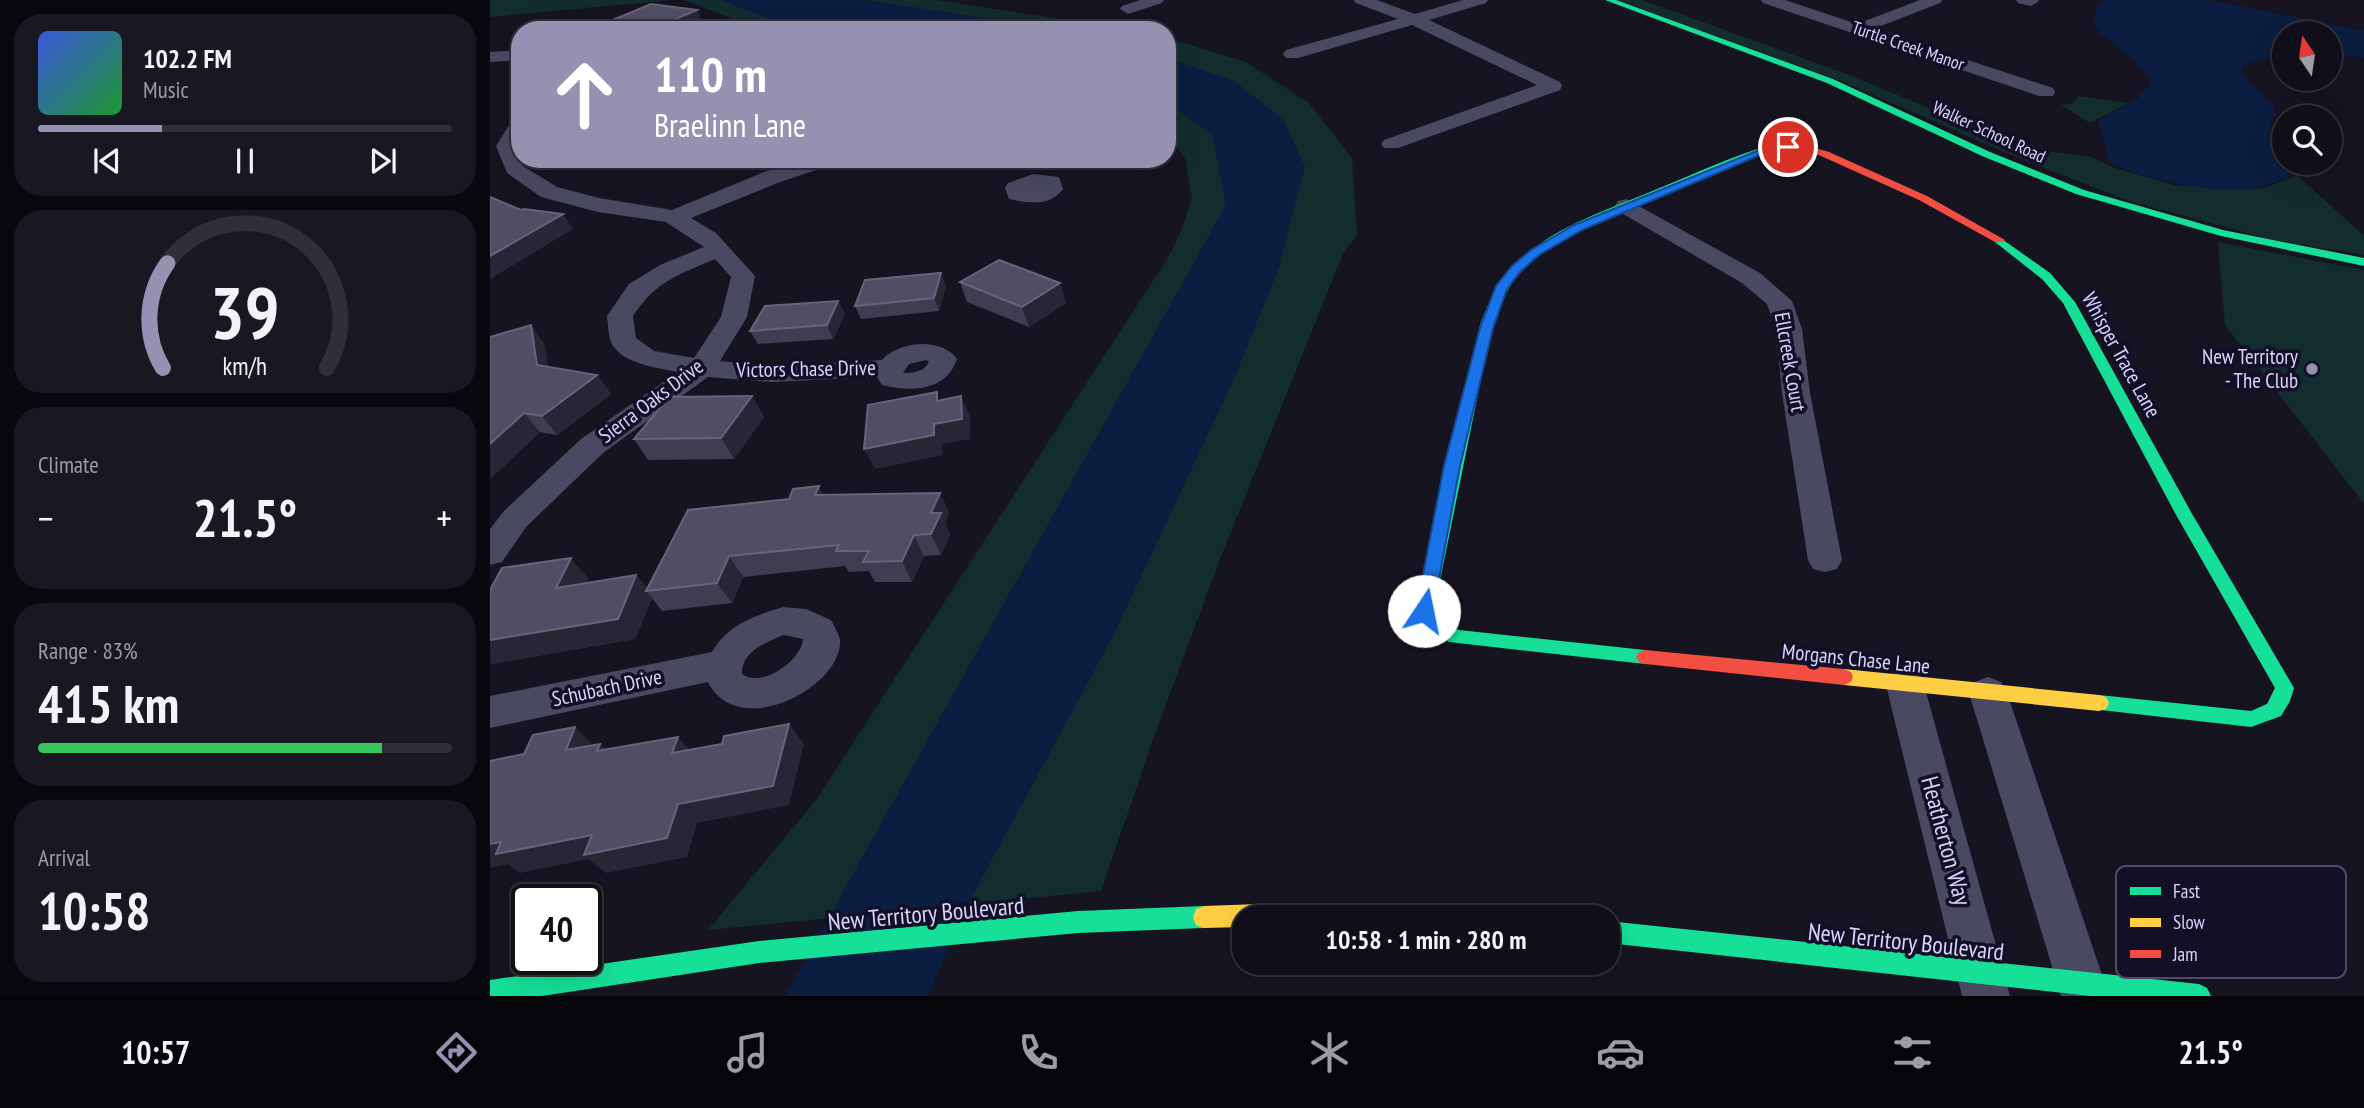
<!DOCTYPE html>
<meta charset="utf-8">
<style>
body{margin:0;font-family:"PT Sans Narrow",sans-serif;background:#191822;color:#f1f3f6;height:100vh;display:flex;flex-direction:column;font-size:26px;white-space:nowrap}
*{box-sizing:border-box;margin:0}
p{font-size:23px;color:#9c9ca2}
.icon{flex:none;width:38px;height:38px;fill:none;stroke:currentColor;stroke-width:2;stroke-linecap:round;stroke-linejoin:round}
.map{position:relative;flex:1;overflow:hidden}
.details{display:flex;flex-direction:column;gap:14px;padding:14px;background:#09080e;width:490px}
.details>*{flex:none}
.top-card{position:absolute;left:21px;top:21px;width:665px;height:147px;border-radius:28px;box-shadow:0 7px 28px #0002,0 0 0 2px #302f38;background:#9591b1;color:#fff;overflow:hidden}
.needle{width:46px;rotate:347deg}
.fabs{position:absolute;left:1782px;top:21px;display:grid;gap:14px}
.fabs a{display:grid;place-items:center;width:70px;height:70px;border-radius:50%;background:#100f19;box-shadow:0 7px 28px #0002,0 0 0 2px #302f38;font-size:35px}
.speed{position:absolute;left:21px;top:884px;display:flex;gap:14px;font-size:35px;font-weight:700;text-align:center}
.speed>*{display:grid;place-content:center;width:91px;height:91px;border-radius:50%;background:#100f19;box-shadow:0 7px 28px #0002,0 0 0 2px #302f38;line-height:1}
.speed .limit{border:4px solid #111;border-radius:10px;background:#fff;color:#111}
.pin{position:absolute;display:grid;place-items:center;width:60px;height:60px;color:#fff;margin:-30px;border:4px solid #fff;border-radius:50%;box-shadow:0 2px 7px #0007}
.me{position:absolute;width:77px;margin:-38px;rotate:11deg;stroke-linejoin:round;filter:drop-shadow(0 0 5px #0008)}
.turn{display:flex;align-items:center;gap:24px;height:147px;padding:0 28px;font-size:32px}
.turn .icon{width:91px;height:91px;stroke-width:2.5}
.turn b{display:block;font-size:49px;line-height:60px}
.big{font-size:52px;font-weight:800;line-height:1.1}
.details .tile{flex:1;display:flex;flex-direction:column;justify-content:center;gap:10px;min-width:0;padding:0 24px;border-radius:28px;background:#191822}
.details .dial{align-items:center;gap:0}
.dial svg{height:182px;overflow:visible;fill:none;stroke:#302f38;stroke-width:7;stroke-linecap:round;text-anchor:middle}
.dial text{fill:#f1f3f6;stroke:none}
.song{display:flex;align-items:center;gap:21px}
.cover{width:84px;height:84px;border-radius:10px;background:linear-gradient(135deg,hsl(230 70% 55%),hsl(130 70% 35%))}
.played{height:7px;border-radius:4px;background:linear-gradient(90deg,#9591b1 30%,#302f38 30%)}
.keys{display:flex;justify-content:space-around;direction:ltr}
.heat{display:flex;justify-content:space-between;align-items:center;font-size:38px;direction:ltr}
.charge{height:10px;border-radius:5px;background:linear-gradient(90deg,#34c759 83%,#302f38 0)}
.trip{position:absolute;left:742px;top:905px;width:388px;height:70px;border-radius:28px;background:#100f19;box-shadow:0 7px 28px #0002,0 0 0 2px #302f38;font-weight:800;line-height:70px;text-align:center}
.dock{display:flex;height:112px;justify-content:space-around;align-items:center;background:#06060a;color:#9c9ca2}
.dock .icon{width:49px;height:49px}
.dock .current{color:#9591b1}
.dock b{font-size:32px;color:#f1f3f6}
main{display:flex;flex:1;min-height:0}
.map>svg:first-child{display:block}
.green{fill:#132c2d}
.water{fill:#0b1e41}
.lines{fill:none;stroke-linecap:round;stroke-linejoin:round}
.street{fill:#4a4962;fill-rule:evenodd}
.fast{fill:#16e098;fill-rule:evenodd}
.slow{fill:#ffcf43;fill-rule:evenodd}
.jam{fill:#f24e42;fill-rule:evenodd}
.wall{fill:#403d50}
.shaded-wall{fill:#282635}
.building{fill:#504e63;stroke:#66637b;stroke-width:2}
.route{fill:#1a73e8;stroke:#114b97;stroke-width:2}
.poi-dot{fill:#9591b1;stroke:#130f26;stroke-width:2.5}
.labels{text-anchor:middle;stroke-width:7;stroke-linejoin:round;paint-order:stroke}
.far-street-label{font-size:18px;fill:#d9d4ff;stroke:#130f26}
.street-label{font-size:21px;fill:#d9d4ff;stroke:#130f26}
.poi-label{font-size:21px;fill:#d9d4ff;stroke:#130f26;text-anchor:end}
.near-street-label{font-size:24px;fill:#d9d4ff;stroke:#130f26}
.key{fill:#130f26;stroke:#4e4a67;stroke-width:2}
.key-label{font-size:19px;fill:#d9d4ff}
</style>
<main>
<section class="details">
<div class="tile">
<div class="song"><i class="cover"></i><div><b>102.2 FM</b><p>Music</p></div></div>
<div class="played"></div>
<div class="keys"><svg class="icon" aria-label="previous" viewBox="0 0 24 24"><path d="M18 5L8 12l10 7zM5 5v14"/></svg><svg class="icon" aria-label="pause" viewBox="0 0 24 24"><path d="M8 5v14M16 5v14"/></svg><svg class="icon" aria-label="next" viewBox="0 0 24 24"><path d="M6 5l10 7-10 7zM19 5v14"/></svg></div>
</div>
<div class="tile dial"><svg viewBox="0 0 100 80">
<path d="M14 69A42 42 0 1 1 86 69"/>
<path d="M14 69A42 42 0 0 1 16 23" stroke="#9591b1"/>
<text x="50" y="56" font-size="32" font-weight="700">39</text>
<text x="50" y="72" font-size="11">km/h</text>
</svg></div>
<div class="tile"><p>Climate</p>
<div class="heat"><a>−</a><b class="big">21.5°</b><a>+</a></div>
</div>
<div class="tile"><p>Range · 83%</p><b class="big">415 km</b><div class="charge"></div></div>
<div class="tile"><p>Arrival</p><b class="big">10:58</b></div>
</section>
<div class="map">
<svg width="1874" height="996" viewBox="0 0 1874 996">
<rect width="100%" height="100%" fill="#161421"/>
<!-- green -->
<path class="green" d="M0 0H183L0 17Z
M194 0H446L641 30H283L258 25Z
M1127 0H1152L1359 75 1480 125 1524 147 1602 157 1622 167 1684 185 1732 189 1775 188 1807 175 1874 236V255L1779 239 1639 201 1521 155 1351 81Z
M677 38 756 62 819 103 862 158 867 236 853 254 730 559 665 734 611 891 218 930 326 800 679 256 693 226 702 198 695 158 677 134Z
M1588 96 1638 103 1600 123 1571 105 1583 103Z
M1728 242 1874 270V504L1735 325Z"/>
<!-- water -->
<path class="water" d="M230 0H376L572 30H347L277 18Z
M1611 0H1720L1874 31V58L1839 53V33H1794V54L1752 66 1751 73 1784 106 1785 113 1778 128 1783 140 1794 152V163H1802L1803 175C1749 204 1679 184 1625 166L1619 160 1608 121 1647 99 1661 83C1656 74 1648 64 1640 56 1621 40 1591 30 1611 0Z
M677 57 744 81 793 119 815 167 789 267 743 381 622 638 472 915 438 996H295L736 205 722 135 677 102Z"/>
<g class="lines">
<!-- street -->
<path class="street" d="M650 0H674L672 3 638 14 630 9 632 6Z
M864 0H887L925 14 973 0H998L996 3 939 20 1070 82 1072 86 1070 90 908 148H894L891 144 894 140 1047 85 922 25 808 58H796L793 54 796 50 908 19 866 3Z
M1271 0H1295L1367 24 1430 0H1452L1450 3 1383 29 1563 88 1565 92 1563 96H1549L1273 3Z
M1526 0H1548L1549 1 1541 6 1528 3Z
M30 50V60L0 62V52Z
M30 117V140L26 146 33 166 67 187 109 198 182 210 274 172 318 159H350L347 163 290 182 201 218 226 233 265 276 257 317 230 361 281 366 392 360C409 341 451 337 467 359 456 392 420 392 392 385L387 377 281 382 218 377 113 453 36 527 12 562 0 565V529L14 511 91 439 188 372C168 368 126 363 120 339 118 332 118 323 117 316L139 284 170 265 214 247 176 222 108 212 51 197 17 173 6 146 23 119ZM225 259 241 277 231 317 204 358 164 351 146 338 143 316C166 281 188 275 225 259ZM436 360 439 362C434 372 423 373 413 373L419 364Z
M543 174 569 177 573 189C560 207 538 203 519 199L515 188 518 183Z
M1136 199 1270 273 1302 301 1312 329 1320 393 1352 560 1347 569 1335 572 1323 569 1318 560 1292 393 1286 329 1277 304 1252 283 1128 211 1125 206 1128 201Z
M293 607 316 609 341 620C344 626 349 634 350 640 353 687 248 742 218 682L0 728V696L222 652C238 624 264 616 293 607ZM294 635 313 639C312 660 272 689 252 674 251 652 276 642 294 635Z
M1415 670 1428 674 1434 685 1520 996H1472L1396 685 1402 674Z
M1498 677 1511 682 1517 693 1619 996H1571L1479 693 1485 682Z"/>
<!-- fast -->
<path class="fast" d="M1115 0H1126L1343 79 1500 152 1594 190 1733 230 1874 258V266L1731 236 1586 194 1492 156 1337 83Z
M1284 144 1288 145V149C1247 163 1208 180 1169 197 1119 217 1061 235 1026 278 1015 292 1009 308 1002 325L944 610 952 619 969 630 1155 650 1161 652 1164 657 1161 662 1155 664 959 642 940 629 926 611 990 325C1000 298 1013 274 1036 255 1071 224 1118 210 1160 192 1200 176 1241 156 1284 144Z
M1509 237 1560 273 1585 302 1701 512 1804 688 1800 701 1791 716 1761 727 1602 709 1599 703 1602 697 1609 695 1761 711 1777 704 1785 688 1685 513 1573 303 1552 279 1505 242V238Z
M714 906 722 909 725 917 722 925 714 928 588 933 269 963 52 996H0V980L269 941 588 911Z
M1118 921 1709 984 1717 988 1721 996H1601L1118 943Z"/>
<!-- slow -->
<path class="slow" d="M1354 669 1609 695 1616 697 1619 703 1616 709 1609 711 1354 685 1347 682 1345 677 1347 672Z
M798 903 880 906 888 909 891 917H754V927L714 928 706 925 703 917 706 909 714 906Z"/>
<!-- jam -->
<path class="jam" d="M1312 144 1339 152 1437 196 1515 240 1513 242H1505L1429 200 1331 156 1311 150H1284L1279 147 1284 144Z
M1155 650 1354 669 1361 672 1363 677 1361 682 1354 685 1155 664 1149 662 1146 657 1149 652Z"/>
</g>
<!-- wall -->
<path class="wall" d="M207 10 212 21 191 30H124L120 21Z
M470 282 576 303 539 327 477 302Z
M456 286 449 311 371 319 365 306Z
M348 301 355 314 343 339 268 344 260 331Z
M41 325 54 344 58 367 107 375 121 394 67 435 50 432 0 479Z
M262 396 274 417 244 459 158 460 144 439Z
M450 493 459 513 455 523 460 534 451 555 434 556 422 582H385L379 571 359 572 355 566 253 577 242 603 172 611 162 598 145 639 0 664V590L98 578 96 583 146 575 157 588 299 499 334 495Z"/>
<!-- shaded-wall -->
<path class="shaded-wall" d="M207 10 212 21 191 30H168L167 27Z
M73 214 83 229 0 279V256Z
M451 273 456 286 449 311 444 298Z
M570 283 576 303 539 327 532 307Z
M348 301 355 314 343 339 337 325Z
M41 325 54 344 61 384 47 365Z
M107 375 121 394 67 435 52 416Z
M262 396 274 417 244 459 231 438Z
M471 396 480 416V439L452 444 453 455 385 469 374 449Z
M34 413 50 432 0 479V444Z
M329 486 341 507 325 495Z
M450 493 459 513 455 523 460 534 451 555 441 534V513Z
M424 535 434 556 422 582 412 561Z
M239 556 253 577 242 603 227 583Z
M81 558 98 578 84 608 66 588Z
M146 575 159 590 156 591 162 598 145 639 0 664V640Z
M299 724 314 744 299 805 207 823 197 857 116 873 98 859 30 873 18 864 0 868V844L188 804Z
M85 727 105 747 76 750Z
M188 737 206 757 182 753Z
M110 744 130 764 107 751Z"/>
<!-- building -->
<path class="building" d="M161 4 207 10 167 27 120 21Z
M0 197 31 210 34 209 73 214 0 256Z
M509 260 570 283 532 307 470 282Z
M451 273 444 298 365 306 375 280Z
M348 301 337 325 260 331 275 306Z
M41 325 47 365 107 375 52 416 34 413 0 444V337Z
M447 392V401L471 396 472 419 444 424V435L374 449 378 405Z
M262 396 231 438 144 439 179 397Z
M329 486 325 495 450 493 441 513H451L441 534 424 535 412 561 373 562 379 551H346L349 545 239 556 227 583 156 591 198 510 299 499 303 489Z
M81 558 66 588 146 575 128 619 0 640V590L12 568Z
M299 724 283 786 188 804 177 838 94 855 102 835 6 854 11 842 0 844V761L34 754 43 735 85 727 76 750 110 744 107 751 188 737 182 753 232 744 234 736Z"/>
<!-- route -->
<path class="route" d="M1284 144H1298L1303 147 1270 155 1092 230 1049 255 1030 272 1017 289 1003 328 970 466 943 611 941 616H928L926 611 954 466 990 328 1006 286 1022 266 1041 250 1084 225Z"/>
<!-- markers -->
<circle class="poi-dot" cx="1822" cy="369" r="7"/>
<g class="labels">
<!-- far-street labels -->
<g class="far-street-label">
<text transform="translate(1418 46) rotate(19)" y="6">Turtle Creek Manor</text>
<text transform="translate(1499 132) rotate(25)" y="6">Walker School Road</text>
</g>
<!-- street labels -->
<g class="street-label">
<text transform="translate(1631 355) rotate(61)" y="7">Whisper Trace Lane</text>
<text transform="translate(1300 362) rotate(80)" y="7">Ellcreek Court</text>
<text transform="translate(316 369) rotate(-1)" y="7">Victors Chase Drive</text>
<text transform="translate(161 401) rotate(-37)" y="7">Sierra Oaks Drive</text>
<text transform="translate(1366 659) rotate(6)" y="7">Morgans Chase Lane</text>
<text transform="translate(117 688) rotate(-12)" y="7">Schubach Drive</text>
</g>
<!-- poi labels -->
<g class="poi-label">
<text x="1808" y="364">New Territory<tspan x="1808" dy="24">- The Club</tspan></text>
</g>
<!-- near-street labels -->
<g class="near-street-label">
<text transform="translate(1456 841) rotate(75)" y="8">Heatherton Way</text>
<text transform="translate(436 914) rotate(-5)" y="8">New Territory Boulevard</text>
<text transform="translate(1416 942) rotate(6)" y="8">New Territory Boulevard</text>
</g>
</g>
<!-- legend -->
<rect x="1626" y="866" width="230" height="112" rx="10" class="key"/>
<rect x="1640" y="887" width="31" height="8" fill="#16e098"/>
<rect x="1640" y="918" width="31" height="9" fill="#ffcf43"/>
<rect x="1640" y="950" width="31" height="8" fill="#f24e42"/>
<g class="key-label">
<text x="1683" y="898">Fast</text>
<text x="1683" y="929">Slow</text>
<text x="1683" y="961">Jam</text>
</g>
</svg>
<div class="fabs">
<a><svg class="needle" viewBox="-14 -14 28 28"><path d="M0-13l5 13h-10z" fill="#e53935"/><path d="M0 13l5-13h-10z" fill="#9c9ca2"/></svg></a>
<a><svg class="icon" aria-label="search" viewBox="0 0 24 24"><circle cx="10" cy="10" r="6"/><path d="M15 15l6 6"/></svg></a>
</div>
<div class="speed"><div class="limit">40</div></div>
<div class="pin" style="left:1298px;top:147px;background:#d93025"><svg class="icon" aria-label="arrive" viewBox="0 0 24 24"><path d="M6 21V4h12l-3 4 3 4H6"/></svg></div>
<svg class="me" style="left:934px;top:611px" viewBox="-20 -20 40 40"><circle r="19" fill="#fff"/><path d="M0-13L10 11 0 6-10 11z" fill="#1a73e8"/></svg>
<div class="trip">10:58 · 1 min · 280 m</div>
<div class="top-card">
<div class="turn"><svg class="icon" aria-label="ahead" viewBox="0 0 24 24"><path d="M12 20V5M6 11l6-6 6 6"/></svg><div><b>110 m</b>Braelinn Lane</div></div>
</div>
</div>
</main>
<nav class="dock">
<b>10:57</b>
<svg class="icon current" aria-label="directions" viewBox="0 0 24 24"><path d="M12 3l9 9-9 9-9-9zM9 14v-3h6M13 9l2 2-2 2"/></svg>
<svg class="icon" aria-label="music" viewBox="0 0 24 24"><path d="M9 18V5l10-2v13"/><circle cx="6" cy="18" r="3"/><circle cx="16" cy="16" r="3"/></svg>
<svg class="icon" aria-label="phone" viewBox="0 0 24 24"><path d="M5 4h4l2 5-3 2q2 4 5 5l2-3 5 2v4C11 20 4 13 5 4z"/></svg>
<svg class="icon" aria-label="climate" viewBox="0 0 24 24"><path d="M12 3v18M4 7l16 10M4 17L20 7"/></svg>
<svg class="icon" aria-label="car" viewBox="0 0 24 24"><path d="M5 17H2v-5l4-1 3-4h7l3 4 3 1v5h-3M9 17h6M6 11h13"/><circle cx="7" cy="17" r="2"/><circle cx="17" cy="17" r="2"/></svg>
<svg class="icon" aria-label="filters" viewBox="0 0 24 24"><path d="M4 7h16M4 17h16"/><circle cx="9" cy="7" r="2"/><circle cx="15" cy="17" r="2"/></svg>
<b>21.5°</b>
</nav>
